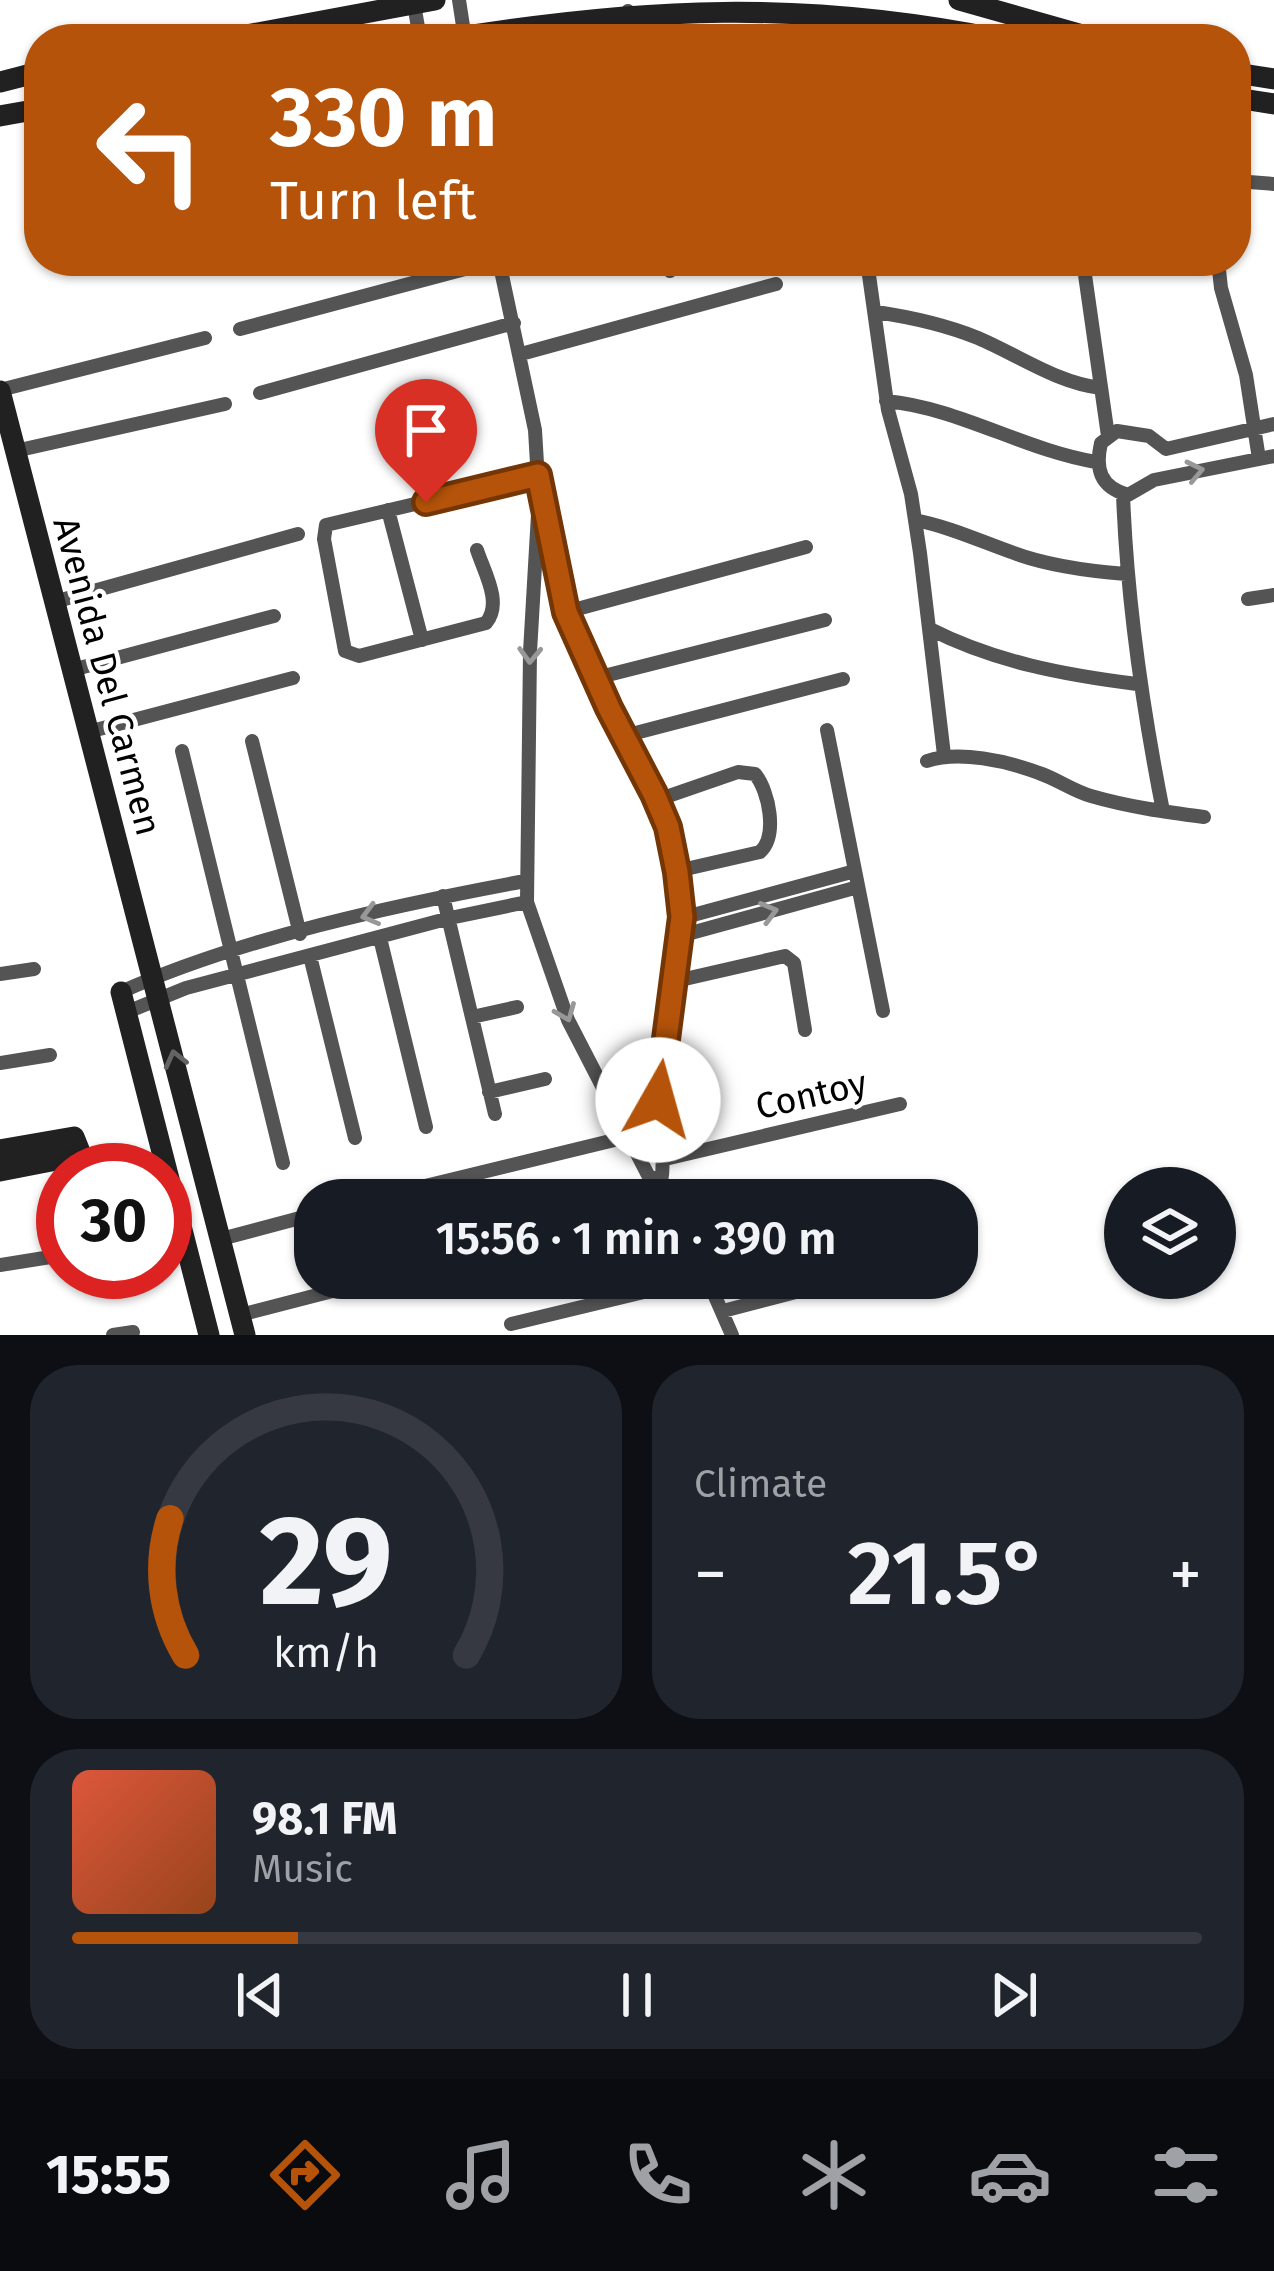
<!DOCTYPE html>
<meta charset="utf-8">
<style>
body{margin:0;font-family:"Fira Sans",sans-serif;background:#20242c;color:#f1f3f6;height:100vh;display:flex;flex-direction:column;font-size:45px;white-space:nowrap}
*{box-sizing:border-box;margin:0}
p{font-size:39px;color:#9ea1a6}
.icon{flex:none;width:66px;height:66px;fill:none;stroke:currentColor;stroke-width:2;stroke-linecap:round;stroke-linejoin:round}
.map{position:relative;height:1335px;overflow:hidden}
.panel{display:flex;flex-direction:column;gap:30px;padding:30px;background:#0d0f14;flex:1}
.panel>*{flex:none}
.banner{position:absolute;left:24px;top:24px;width:1227px;height:252px;border-radius:48px;box-shadow:0 3px 9px #0004;background:#b45309;color:#fff;overflow:hidden}
.controls{position:absolute;left:1104px;top:1167px;display:grid;gap:24px}
.controls a{display:grid;place-items:center;width:132px;height:132px;border-radius:50%;background:#171b24;box-shadow:0 3px 9px #0004;font-size:60px}
.speed{position:absolute;left:36px;top:1143px;display:flex;gap:24px;font-size:60px;font-weight:700;text-align:center}
.speed>*{display:grid;place-content:center;width:156px;height:156px;border-radius:50%;background:#171b24;box-shadow:0 3px 9px #0004;line-height:1}
.speed .limit{border:18px solid #d22;background:#fff;color:#111}
.pin{position:absolute;display:grid;place-items:center;width:102px;height:102px;color:#fff;margin:-123px -51px;border-radius:50% 50% 50% 0;rotate:-45deg;box-shadow:0 0 12px #0007}
.pin .icon{rotate:45deg}
.me{position:absolute;width:132px;margin:-66px;rotate:7deg;stroke-linejoin:round;filter:drop-shadow(0 0 9px #0008)}
.turn{display:flex;align-items:center;gap:42px;height:252px;padding:0 48px;font-size:54px}
.turn .icon{width:156px;height:156px;stroke-width:2.5}
.turn b{display:block;font-size:84px;line-height:102px}
.big{font-size:90px;font-weight:600;line-height:1.1}
.panel .card{flex:1;display:flex;flex-direction:column;justify-content:center;gap:18px;min-width:0;padding:0 42px;border-radius:48px;background:#20242c}
.panel .dial{align-items:center;gap:0}
.dial svg{height:312px;overflow:visible;fill:none;stroke:#363941;stroke-width:7;stroke-linecap:round;text-anchor:middle}
.dial text{fill:#f1f3f6;stroke:none}
.song{display:flex;align-items:center;gap:36px}
.cover{width:144px;height:144px;border-radius:18px;background:linear-gradient(135deg,hsl(10 70% 55%),hsl(20 70% 35%))}
.played{height:12px;border-radius:6px;background:linear-gradient(90deg,#b45309 20%,#363941 20%)}
.keys{display:flex;justify-content:space-around;direction:ltr}
.heat{display:flex;justify-content:space-between;align-items:center;font-size:66px;direction:ltr}
.panel .tiles{flex:1;display:grid;gap:30px;grid-template-columns:1fr 1fr}
.card:last-child{grid-column:span 2}
.trip{position:absolute;left:294px;top:1179px;width:684px;height:120px;border-radius:48px;background:#171b24;box-shadow:0 3px 9px #0004;font-weight:600;line-height:120px;text-align:center}
.tab-bar{display:flex;height:192px;justify-content:space-around;align-items:center;background:#090b0e;color:#9ea1a6}
.tab-bar .icon{width:84px;height:84px}
.tab-bar .on{color:#b45309}
.tab-bar b{font-size:54px;color:#f1f3f6}
.map>svg:first-child{display:block}
.lines{fill:none;stroke-linecap:round;stroke-linejoin:round}
.street{stroke:#545454;stroke-width:14}
.secondary{stroke:#212121;stroke-width:21}
.oneway{stroke:#989898}
.oneway2{stroke:#646464}
.route-casing{stroke:#753606;stroke-width:30}
.route{stroke:#b45309;stroke-width:21}
.labels{text-anchor:middle;stroke-width:9;stroke-linejoin:round;paint-order:stroke}
.street-label{font-size:36px;fill:#000;stroke:#fff}
</style>
<div class="map">
<svg width="1274" height="1335" viewBox="0 0 1274 1335">
<rect width="100%" height="100%" fill="#fff"/>
<g class="lines">
<!-- street -->
<path class="street" d="M459 0 465 39
M414 4 420 39
M628 11 633 39
M1236 181 1274 184
M499 261 535 430 539 497 530 652 527 902 568 1020 648 1175 661 1183 668 1200
M669 261 670 271
M867 261 888 410 911 494 920 553 944 755
M1061 261 1085 272
M1083 261 1108 436
M1218 261 1221 288 1246 375 1259 459
M876 312C910 317 946 325 978 338 1018 355 1057 383 1101 388
M240 329 495 261
M521 354 776 284
M0 390 205 338
M260 393 514 323
M886 401C959 408 1024 450 1096 462
M1274 424 1166 449 1149 436 1117 431 1101 443C1095 469 1100 487 1128 495L1154 480 1274 456
M15 451 225 404
M1123 494C1127 602 1142 705 1163 811
M388 510 422 640
M543 516C550 548 555 583 567 614 578 645 594 676 608 706 627 746 656 785 668 829 694 925 669 981 659 1074 655 1111 667 1147 661 1183
M915 520C950 527 980 541 1014 553 1049 566 1089 571 1126 574
M477 550C484 572 503 603 486 623L359 656 345 651 324 539 326 525 538 475
M1248 599 1274 595
M54 602 298 534
M566 612 806 547
M930 629C995 662 1065 675 1137 684
M72 670 274 616
M596 678 825 620
M827 730 883 1011
M88 732 293 678
M624 736 843 679
M252 741 300 934
M182 751 283 1163
M927 761C959 750 1007 761 1039 773 1057 779 1073 791 1091 796 1129 807 1166 812 1204 817
M657 800 738 772 755 774C769 791 778 836 760 852L677 871
M443 896 495 1114
M682 918 855 871
M680 936 858 887
M380 938 426 1127
M310 956 355 1138
M0 974 34 969
M676 981 785 956 794 963 805 1030
M121 992C241 938 395 905 525 881
M127 1012 186 988 450 918 527 902
M472 1017 517 1007
M0 1063 50 1055
M489 1092 545 1079
M665 1159 900 1104
M421 1187 631 1136 658 1125
M370 1200 382 1197
M871 1200 904 1191
M221 1239 315 1214
M0 1265 63 1255
M707 1278 732 1335
M723 1311 850 1278
M240 1315 383 1278
M511 1324 702 1278
M113 1335 133 1332"/>
<!-- secondary -->
<path class="secondary" d="M959 0 1097 39
M225 39 435 0
M448 39C642 7 805 0 998 39
M1236 73 1274 79
M0 82 39 72
M1236 98 1274 104
M0 116 39 109
M0 391 245 1335
M121 992 209 1335
M0 1150 74 1137 80 1152 77 1156 0 1171"/>
</g>
<!-- one-way arrows -->
<defs><path id="oneway-chevron" d="M-2-3.5L2.5 0L-2 3.5" fill="none" stroke-width="1.6" stroke-linecap="round" stroke-linejoin="round" transform="scale(3)"/></defs>
<g class="oneway">
<use href="#oneway-chevron" transform="translate(1195 471) rotate(-12)"/>
<use href="#oneway-chevron" transform="translate(530 655) rotate(92)"/>
<use href="#oneway-chevron" transform="translate(769 912) rotate(-15)"/>
<use href="#oneway-chevron" transform="translate(370 915) rotate(165)"/>
<use href="#oneway-chevron" transform="translate(566 1013) rotate(68)"/>
</g>
<use class="oneway2" href="#oneway-chevron" transform="translate(175 1059) rotate(-104)"/>
<g class="lines">
<!-- route casing -->
<g class="route-casing">
<path id="route" d="M426 502 538 475 566 612 609 708 654 794 668 827 677 872 682 917 658 1100"/>
</g>
<!-- route -->
<use href="#route" class="route"/>
</g>
<g class="labels">
<!-- street labels -->
<g class="street-label">
<text transform="translate(108 676) rotate(75)" y="13">Avenida Del Carmen</text>
<text transform="translate(811 1094) rotate(-13)" y="13">Contoy</text>
</g>
</g>
</svg>
<div class="controls">
<a><svg class="icon" aria-label="layers" viewBox="0 0 24 24"><path d="M12 4l9 5-9 5-9-5zM3 14l9 5 9-5"/></svg></a>
</div>
<div class="speed"><div class="limit">30</div></div>
<div class="pin" style="left:426px;top:502px;background:#d93025"><svg class="icon" aria-label="arrive" viewBox="0 0 24 24"><path d="M6 21V4h12l-3 4 3 4H6"/></svg></div>
<svg class="me" style="left:658px;top:1100px" viewBox="-20 -20 40 40"><circle r="19" fill="#fff"/><path d="M0-13L10 11 0 6-10 11z" fill="#b45309"/></svg>
<div class="trip">15:56 · 1 min · 390 m</div>
<div class="banner">
<div class="turn"><svg class="icon" aria-label="left" viewBox="0 0 24 24"><path d="M17 20v-9H6M10 6l-5 5 5 5"/></svg><div><b>330 m</b>Turn left</div></div>
</div>
</div>
<section class="panel">
<div class="tiles">
<div class="card dial"><svg viewBox="0 0 100 80">
<path d="M14 69A42 42 0 1 1 86 69"/>
<path d="M14 69A42 42 0 0 1 10 34" stroke="#b45309"/>
<text x="50" y="56" font-size="32" font-weight="700">29</text>
<text x="50" y="72" font-size="11">km/h</text>
</svg></div>
<div class="card"><p>Climate</p>
<div class="heat"><a>−</a><b class="big">21.5°</b><a>+</a></div>
</div>
<div class="card">
<div class="song"><i class="cover"></i><div><b>98.1 FM</b><p>Music</p></div></div>
<div class="played"></div>
<div class="keys"><svg class="icon" aria-label="previous" viewBox="0 0 24 24"><path d="M18 5L8 12l10 7zM5 5v14"/></svg><svg class="icon" aria-label="pause" viewBox="0 0 24 24"><path d="M8 5v14M16 5v14"/></svg><svg class="icon" aria-label="next" viewBox="0 0 24 24"><path d="M6 5l10 7-10 7zM19 5v14"/></svg></div>
</div>
</div>
</section>
<nav class="tab-bar">
<b>15:55</b>
<svg class="icon on" aria-label="directions" viewBox="0 0 24 24"><path d="M12 3l9 9-9 9-9-9zM9 14v-3h6M13 9l2 2-2 2"/></svg>
<svg class="icon" aria-label="music" viewBox="0 0 24 24"><path d="M9 18V5l10-2v13"/><circle cx="6" cy="18" r="3"/><circle cx="16" cy="16" r="3"/></svg>
<svg class="icon" aria-label="phone" viewBox="0 0 24 24"><path d="M5 4h4l2 5-3 2q2 4 5 5l2-3 5 2v4C11 20 4 13 5 4z"/></svg>
<svg class="icon" aria-label="climate" viewBox="0 0 24 24"><path d="M12 3v18M4 7l16 10M4 17L20 7"/></svg>
<svg class="icon" aria-label="car" viewBox="0 0 24 24"><path d="M5 17H2v-5l4-1 3-4h7l3 4 3 1v5h-3M9 17h6M6 11h13"/><circle cx="7" cy="17" r="2"/><circle cx="17" cy="17" r="2"/></svg>
<svg class="icon" aria-label="filters" viewBox="0 0 24 24"><path d="M4 7h16M4 17h16"/><circle cx="9" cy="7" r="2"/><circle cx="15" cy="17" r="2"/></svg>
</nav>
